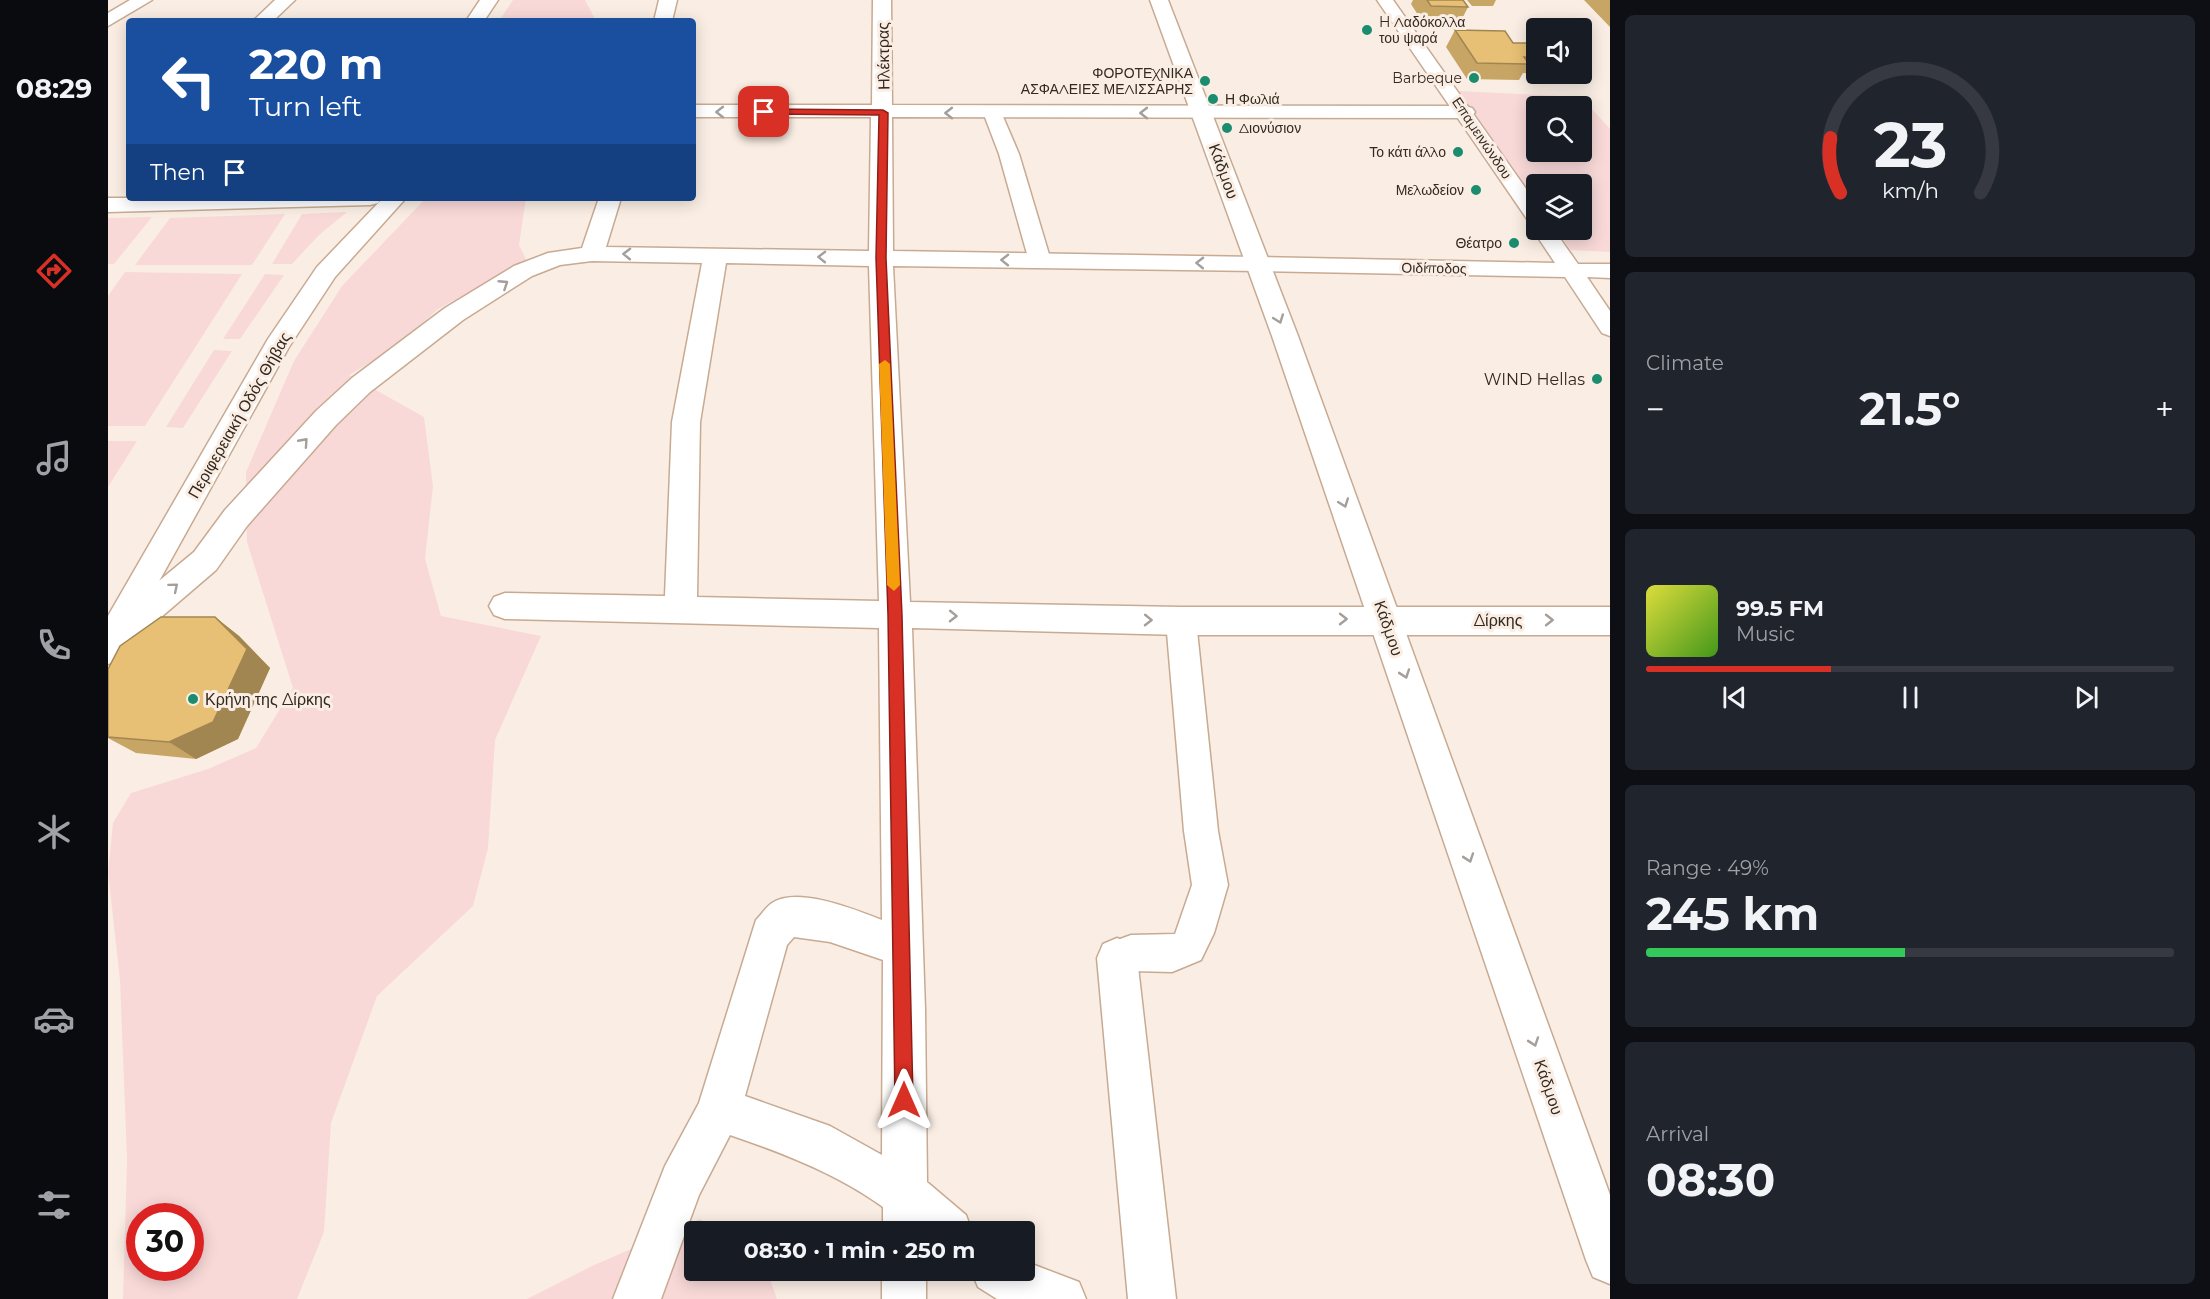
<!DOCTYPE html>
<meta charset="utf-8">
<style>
body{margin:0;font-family:Montserrat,sans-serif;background:#20242c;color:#f1f3f6;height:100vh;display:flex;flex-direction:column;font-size:22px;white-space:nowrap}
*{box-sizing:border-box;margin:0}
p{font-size:20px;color:#9ea1a6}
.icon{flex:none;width:33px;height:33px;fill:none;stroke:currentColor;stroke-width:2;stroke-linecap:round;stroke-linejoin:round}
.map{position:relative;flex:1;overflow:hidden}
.sheet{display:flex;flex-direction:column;gap:15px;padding:15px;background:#0d0f14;width:600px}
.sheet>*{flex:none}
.top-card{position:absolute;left:18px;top:18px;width:570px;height:183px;border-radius:6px;box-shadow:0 3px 15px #0003;background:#1a4fa0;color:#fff;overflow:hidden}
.fabs{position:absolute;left:1418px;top:18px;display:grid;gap:12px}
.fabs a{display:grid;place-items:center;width:66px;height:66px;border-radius:6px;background:#171b24;box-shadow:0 3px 15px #0003;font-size:30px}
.speed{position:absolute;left:18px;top:1203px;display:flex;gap:12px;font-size:30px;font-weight:700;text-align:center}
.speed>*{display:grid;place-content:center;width:78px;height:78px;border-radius:50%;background:#171b24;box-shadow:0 3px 15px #0003;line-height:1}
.speed .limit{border:9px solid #d22;background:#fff;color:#111}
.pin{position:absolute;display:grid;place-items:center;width:51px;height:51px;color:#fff;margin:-26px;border-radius:12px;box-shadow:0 3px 9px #0006}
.me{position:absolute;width:66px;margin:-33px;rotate:0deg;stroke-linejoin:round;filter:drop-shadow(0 0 4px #0008)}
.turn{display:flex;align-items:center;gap:21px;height:126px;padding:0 24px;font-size:27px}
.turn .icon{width:78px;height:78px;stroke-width:2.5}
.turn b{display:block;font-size:42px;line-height:51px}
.then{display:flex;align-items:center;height:57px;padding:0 24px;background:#0003;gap:12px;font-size:22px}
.big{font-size:45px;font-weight:700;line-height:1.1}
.sheet .card{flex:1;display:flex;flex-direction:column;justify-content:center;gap:9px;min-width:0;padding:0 21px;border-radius:9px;background:#20242c}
.sheet .dial{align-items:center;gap:0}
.dial svg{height:156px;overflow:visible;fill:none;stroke:#363941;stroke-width:7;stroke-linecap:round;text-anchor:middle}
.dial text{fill:#f1f3f6;stroke:none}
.song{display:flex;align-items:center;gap:18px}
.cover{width:72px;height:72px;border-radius:9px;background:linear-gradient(135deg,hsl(60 70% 55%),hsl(100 70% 35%))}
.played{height:6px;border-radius:3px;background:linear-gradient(90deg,#d93025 35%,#363941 35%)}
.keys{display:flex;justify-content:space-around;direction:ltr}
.heat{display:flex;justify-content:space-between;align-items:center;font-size:33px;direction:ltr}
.charge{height:9px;border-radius:4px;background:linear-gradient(90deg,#34c759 49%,#363941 0)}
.trip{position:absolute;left:576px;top:1221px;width:351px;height:60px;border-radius:6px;background:#171b24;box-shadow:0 3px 15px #0003;font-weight:700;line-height:60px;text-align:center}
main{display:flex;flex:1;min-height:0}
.tabs{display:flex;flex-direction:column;width:108px;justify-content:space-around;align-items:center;background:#090b0e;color:#9ea1a6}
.tabs .icon{width:42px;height:42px}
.tabs .current{color:#d93025}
.tabs b{font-size:27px;color:#f1f3f6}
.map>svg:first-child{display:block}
.green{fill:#f8d9d8;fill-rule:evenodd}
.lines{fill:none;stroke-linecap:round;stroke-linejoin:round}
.pedestrian-casing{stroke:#c8aa92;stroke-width:3}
.minor-casing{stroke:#c8aa92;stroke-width:3}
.secondary-casing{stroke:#c8aa92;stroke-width:3}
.primary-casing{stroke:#c8aa92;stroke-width:3}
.pedestrian{fill:#fff;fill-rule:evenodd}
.minor{fill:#fff;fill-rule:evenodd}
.secondary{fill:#fff;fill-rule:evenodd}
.primary{fill:#fff;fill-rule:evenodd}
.wall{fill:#c7a565}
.shaded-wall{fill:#a28652}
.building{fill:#e7c075;stroke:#a28652;stroke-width:1.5}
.oneway{stroke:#a49f9a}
.route{fill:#d93025;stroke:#8d1f18;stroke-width:1.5}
.slow{fill:#f59e0b}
.poi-dot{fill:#1b8c6d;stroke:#faeee4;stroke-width:2}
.labels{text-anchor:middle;stroke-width:6;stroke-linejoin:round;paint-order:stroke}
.far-poi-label{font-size:14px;fill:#34291f;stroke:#faeee4;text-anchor:end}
.far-street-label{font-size:14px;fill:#34291f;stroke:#faeee4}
.street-label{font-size:16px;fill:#34291f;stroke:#faeee4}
.poi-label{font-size:16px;fill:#34291f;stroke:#faeee4;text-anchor:end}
</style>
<main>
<nav class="tabs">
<b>08:29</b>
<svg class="icon current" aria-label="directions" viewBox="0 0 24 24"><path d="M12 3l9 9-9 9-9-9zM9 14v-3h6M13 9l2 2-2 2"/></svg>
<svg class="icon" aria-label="music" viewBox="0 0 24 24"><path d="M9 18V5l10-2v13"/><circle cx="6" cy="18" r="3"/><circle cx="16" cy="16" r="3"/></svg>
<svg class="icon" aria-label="phone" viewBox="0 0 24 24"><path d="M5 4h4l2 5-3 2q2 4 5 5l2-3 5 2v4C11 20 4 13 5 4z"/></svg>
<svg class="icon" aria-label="climate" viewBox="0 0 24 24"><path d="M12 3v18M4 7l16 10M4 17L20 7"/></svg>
<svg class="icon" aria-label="car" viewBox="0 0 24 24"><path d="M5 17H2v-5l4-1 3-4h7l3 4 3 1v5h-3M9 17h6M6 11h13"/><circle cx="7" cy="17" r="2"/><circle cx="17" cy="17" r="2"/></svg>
<svg class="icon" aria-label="filters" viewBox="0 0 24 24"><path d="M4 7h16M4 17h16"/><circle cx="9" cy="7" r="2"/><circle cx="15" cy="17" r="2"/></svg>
</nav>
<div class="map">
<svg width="1502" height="1299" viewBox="0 0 1502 1299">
<rect width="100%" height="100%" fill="#faeee4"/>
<!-- green -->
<path class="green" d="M405 0H477L488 21H391Z
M1351 91 1473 97 1502 129V252L1463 250 1448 230H1473V184H1428V201ZM1428 106H1473V152H1428Z
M318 198H418L411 245 419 261 330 309 289 347 241 375 316 417 325 486 317 559 333 616 433 636 387 740 380 848 365 906 269 996 223 1123 216 1232 189 1299H15L19 1159 12 980 0 872 5 823 23 793 100 769 148 748 185 688 139 542 138 472 186 361 234 286ZM32 1216H82V1268H32Z
M239 212 211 235 184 264H164L194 214Z
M177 214 144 265H27L62 218Z
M44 217 6 264H0V218Z
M17 272 134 274 37 426H0V296Z
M157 274 176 275 132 339H115Z
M106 350 124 351 75 428 58 427Z
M0 441H29L0 487Z
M592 1219 609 1231 586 1232V1270L659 1271 669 1299H419L484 1266Z"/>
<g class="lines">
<!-- pedestrian casing -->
<g class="pedestrian-casing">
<path id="pedestrian" d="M1269 0H1285L1428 203V224L1421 222Z
M884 106 893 112 911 154 943 261 940 266H924L921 261 891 154 875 112Z
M1428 226V230H1446L1470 264H1502V278L1479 277 1502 311V336L1494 333 1457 277 1150 271 1142 269 1139 264 1142 259 1150 257 1447 263 1425 230Z
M1073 609 1083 612 1088 621 1110 831 1120 885 1106 933 1093 960 1064 972 1023 971 1009 976 996 971 991 958 996 945 1023 935 1067 934 1084 885 1076 831 1058 621 1063 612Z
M796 1171 811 1177 817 1192V1232H775V1192L781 1177Z
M774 1270H818V1299H774Z"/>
</g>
<!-- minor casing -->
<g class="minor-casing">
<path id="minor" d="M22 0H44L0 26V13Z
M167 0H187L165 21H145Z
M551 0H569L564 21H546Z
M765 0H783L784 105 1357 106 1364 108 1367 112 1364 116 1357 118 784 117 785 251 1150 257 1158 259 1162 264 1158 269 1150 271 785 266 802 602 1073 607H1502V635H1073L804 628 817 1009 819 1182 858 1215 864 1232H806C752 1183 689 1158 622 1135L591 1195 553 1299H505L557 1166 591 1103 648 920C653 915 658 907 664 903 690 886 748 910 774 920L771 628 397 619 386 615 381 606 386 597 397 593 557 596 564 422 594 263 484 261 452 265 424 276 355 320 262 392 228 425 139 526 108 570 17 648 5 652 0 650V623L86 552 117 510 208 411 244 378 337 308 406 266 440 253 474 248 491 198H513L498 247 761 251 763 117H585V105H764ZM618 263 761 266 771 601 589 597 592 422ZM686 937 722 942 775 960 774 1155 722 1126 637 1096 679 945Z
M0 198H273L270 203 262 205 0 212Z
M1009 938 1023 944 1029 958 1068 1299H1020L989 958 995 944Z
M916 1261 971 1282 978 1299H889L870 1287 863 1270H916Z"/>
</g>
<!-- secondary casing -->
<g class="secondary-casing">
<path id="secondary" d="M1042 0H1060L1190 336 1502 1195V1284L1485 1277 1478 1260 1164 336Z"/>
</g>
<!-- primary casing -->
<g class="primary-casing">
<path id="primary" d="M372 0H390L376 21H358Z
M275 198H298L227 277 181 347 34 612 12 660 0 664V616L160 339 209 267Z"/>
</g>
<!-- pedestrian -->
<use href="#pedestrian" class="pedestrian"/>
<!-- minor -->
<use href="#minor" class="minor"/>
<!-- secondary -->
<use href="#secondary" class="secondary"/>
<!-- primary -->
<use href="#primary" class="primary"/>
</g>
<!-- wall -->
<path class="wall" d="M1305 0H1355L1360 7 1352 23H1315L1303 4Z
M1359 0H1388L1385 6H1364Z
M1476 0H1502V27Z
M1347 30 1405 43H1428V74H1430L1415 73 1411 80 1359 79 1338 47Z
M107 617 131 636 162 668 130 739 88 759 28 753 0 738V669Z"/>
<!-- shaded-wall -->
<path class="shaded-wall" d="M107 617 131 636 162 668 130 739 88 759 61 742Z"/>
<!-- building -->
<path class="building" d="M1319 0H1355L1360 7 1323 6Z
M1347 30 1397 31 1405 43H1428V57H1416L1421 64 1369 63Z
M53 617H107L139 649 105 722 61 742 0 737V669L12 646Z"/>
<!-- one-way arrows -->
<defs><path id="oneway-chevron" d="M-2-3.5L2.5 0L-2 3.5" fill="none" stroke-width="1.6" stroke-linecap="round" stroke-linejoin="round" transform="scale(1.5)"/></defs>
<g class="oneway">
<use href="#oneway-chevron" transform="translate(612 112) rotate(-180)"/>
<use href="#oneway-chevron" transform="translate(841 113) rotate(180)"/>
<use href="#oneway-chevron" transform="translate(1036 113) rotate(-180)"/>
<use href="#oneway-chevron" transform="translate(519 254) rotate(-179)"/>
<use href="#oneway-chevron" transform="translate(714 257) rotate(-179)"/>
<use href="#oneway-chevron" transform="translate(897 260) rotate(-179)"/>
<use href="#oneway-chevron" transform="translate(1092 263) rotate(-179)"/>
<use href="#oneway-chevron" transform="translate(396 284) rotate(-33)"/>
<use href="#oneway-chevron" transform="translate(1171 319) rotate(70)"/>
<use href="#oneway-chevron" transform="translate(196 442) rotate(-48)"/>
<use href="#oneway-chevron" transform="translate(1236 503) rotate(70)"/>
<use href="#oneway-chevron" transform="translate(66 587) rotate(-40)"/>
<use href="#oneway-chevron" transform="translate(845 616) rotate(1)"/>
<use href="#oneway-chevron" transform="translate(1235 619)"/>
<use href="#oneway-chevron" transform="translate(1040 620) rotate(1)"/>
<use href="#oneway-chevron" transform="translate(1441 620)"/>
<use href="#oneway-chevron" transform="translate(1297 674) rotate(71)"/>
<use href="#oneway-chevron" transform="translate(1361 858) rotate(71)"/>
<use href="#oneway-chevron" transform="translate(1426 1042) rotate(71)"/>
</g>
<!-- route -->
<path class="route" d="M656 109 775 110 780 113 778 258 794 615 805 1100 802 1106 796 1109 789 1106 787 1100 780 615 768 258 771 115 653 114Z"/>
<!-- slow -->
<path class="slow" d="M777 360 782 364 792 585 786 591 779 585 771 364Z"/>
<!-- markers -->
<g class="poi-dot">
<circle cx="1259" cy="30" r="6"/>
<circle cx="1366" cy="78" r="6"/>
<circle cx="1097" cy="81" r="6"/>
<circle cx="1105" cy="99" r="6"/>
<circle cx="1119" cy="128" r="6"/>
<circle cx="1350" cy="152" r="6"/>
<circle cx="1368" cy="190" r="6"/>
<circle cx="1406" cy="243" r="6"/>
<circle cx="1489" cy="379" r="6"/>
<circle cx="85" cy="699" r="6"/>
</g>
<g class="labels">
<!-- far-poi labels -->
<g class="far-poi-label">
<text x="1271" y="27" text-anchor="start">H Λαδόκολλα<tspan x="1271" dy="16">του ψαρά</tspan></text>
<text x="1085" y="78">ΦΟΡΟΤΕΧΝΙΚΑ<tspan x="1085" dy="16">ΑΣΦΑΛΕΙΕΣ ΜΕΛΙΣΣΑΡΗΣ</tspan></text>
<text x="1354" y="83">Barbeque</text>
<text x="1117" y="104" text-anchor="start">Η Φωλιά</text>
<text x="1131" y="133" text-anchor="start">Διονύσιον</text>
<text x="1338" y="157">Το κάτι άλλο</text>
<text x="1356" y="195">Μελωδείον</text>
<text x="1394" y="248">Θέατρο</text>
</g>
<!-- far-street labels -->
<g class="far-street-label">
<text transform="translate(1374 138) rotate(56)" y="5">Επαμεινώνδου</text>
<text transform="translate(1326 268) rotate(1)" y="5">Οιδίποδος</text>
</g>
<!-- street labels -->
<g class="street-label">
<text transform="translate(775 56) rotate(-91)" y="6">Ηλέκτρας</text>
<text transform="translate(1116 171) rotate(70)" y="6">Κάδμου</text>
<text transform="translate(131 415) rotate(-60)" y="6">Περιφερειακή Οδός Θήβας</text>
<text x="1390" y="626">Δίρκης</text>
<text transform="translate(1281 628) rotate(71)" y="6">Κάδμου</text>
<text transform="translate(1441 1087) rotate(71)" y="6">Κάδμου</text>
</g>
<!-- poi labels -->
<g class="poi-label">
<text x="1477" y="385">WIND Hellas</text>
<text x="97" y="705" text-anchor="start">Κρήνη της Δίρκης</text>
</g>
</g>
</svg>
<div class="fabs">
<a><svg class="icon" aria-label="sound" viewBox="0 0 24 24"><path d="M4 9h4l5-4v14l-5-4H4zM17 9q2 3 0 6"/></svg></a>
<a><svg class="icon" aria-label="search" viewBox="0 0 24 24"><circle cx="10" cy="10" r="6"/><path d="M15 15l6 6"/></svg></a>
<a><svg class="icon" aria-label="layers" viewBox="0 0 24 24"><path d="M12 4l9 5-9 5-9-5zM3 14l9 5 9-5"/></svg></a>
</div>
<div class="speed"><div class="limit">30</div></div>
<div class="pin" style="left:656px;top:112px;background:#d93025"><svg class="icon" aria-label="arrive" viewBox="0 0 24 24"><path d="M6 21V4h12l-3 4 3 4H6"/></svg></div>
<svg class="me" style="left:796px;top:1100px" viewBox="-20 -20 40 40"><path d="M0-17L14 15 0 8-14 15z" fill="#d93025" stroke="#fff" stroke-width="4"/></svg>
<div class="trip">08:30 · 1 min · 250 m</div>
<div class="top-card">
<div class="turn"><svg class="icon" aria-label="left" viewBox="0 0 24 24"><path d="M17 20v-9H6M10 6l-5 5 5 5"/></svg><div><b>220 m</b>Turn left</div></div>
<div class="then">Then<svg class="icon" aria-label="arrive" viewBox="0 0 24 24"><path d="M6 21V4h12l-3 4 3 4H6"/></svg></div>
</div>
</div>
<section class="sheet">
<div class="card dial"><svg viewBox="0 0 100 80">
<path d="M14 69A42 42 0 1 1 86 69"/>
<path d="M14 69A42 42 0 0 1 9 41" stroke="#d93025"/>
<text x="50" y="56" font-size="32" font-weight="700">23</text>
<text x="50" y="72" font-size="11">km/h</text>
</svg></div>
<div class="card"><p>Climate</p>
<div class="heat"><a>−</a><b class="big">21.5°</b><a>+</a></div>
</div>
<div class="card">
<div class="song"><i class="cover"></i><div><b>99.5 FM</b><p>Music</p></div></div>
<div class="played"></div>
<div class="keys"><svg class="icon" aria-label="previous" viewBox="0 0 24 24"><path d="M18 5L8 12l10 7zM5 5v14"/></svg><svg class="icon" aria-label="pause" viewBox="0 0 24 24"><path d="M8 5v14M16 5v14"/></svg><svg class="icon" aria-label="next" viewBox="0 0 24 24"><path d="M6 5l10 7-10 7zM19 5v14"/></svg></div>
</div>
<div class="card"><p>Range · 49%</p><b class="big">245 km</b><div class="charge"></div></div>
<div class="card"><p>Arrival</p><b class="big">08:30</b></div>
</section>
</main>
